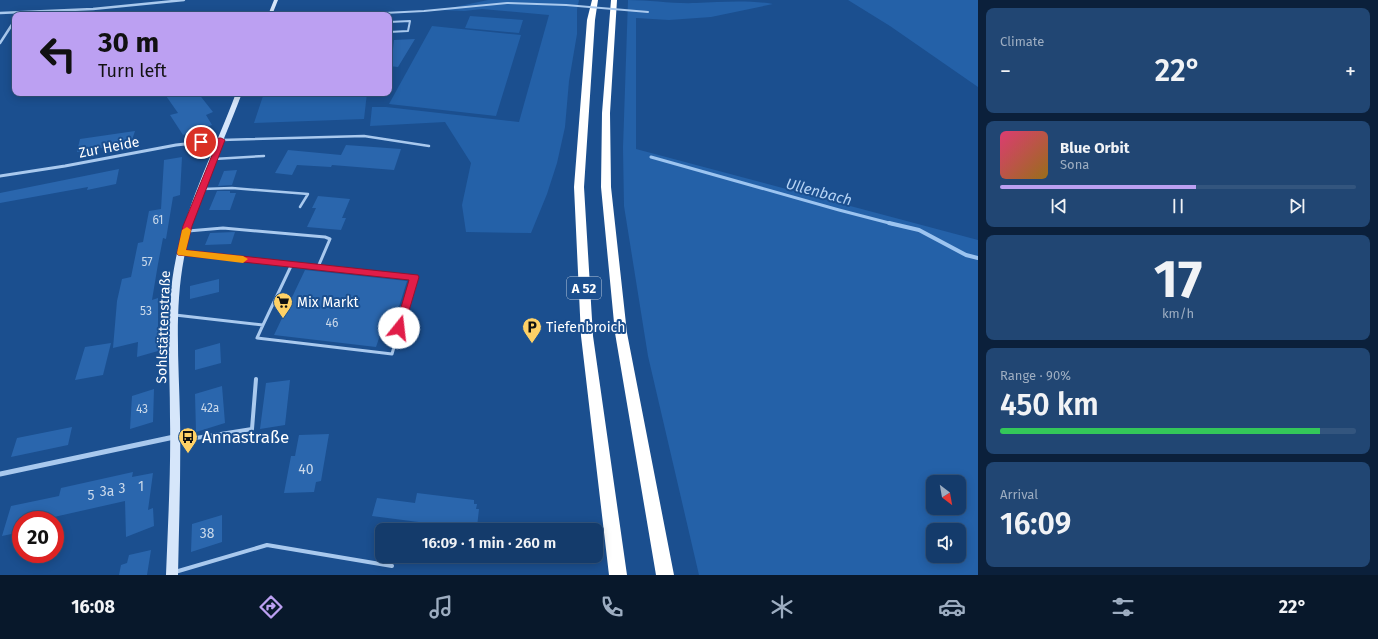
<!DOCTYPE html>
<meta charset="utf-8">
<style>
body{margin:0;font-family:"Fira Sans",sans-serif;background:#214673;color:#f1f3f6;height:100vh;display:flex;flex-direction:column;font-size:15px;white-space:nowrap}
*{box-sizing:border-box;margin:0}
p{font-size:13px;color:#9dadc1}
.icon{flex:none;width:22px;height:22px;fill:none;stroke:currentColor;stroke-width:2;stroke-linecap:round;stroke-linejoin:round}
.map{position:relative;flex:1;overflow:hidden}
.details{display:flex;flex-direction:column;gap:8px;padding:8px;background:#0b203b;width:400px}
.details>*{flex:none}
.hud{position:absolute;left:12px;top:12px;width:380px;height:84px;border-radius:8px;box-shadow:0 2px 10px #0003,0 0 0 1px #33557e;background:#bca0f2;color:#111;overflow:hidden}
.needle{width:26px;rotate:149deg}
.buttons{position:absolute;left:926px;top:475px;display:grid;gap:8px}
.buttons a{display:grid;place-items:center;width:40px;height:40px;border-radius:8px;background:#143b6b;box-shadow:0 2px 10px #0003,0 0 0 1px #33557e;font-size:20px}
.speed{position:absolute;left:12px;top:511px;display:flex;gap:8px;font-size:20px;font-weight:700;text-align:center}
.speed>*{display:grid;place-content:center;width:52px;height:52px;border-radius:50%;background:#143b6b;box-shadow:0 2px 10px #0003,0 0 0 1px #33557e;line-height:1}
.speed .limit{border:6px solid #d22;background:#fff;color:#111}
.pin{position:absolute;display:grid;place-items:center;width:34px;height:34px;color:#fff;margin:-17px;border:2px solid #fff;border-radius:50%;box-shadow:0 1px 4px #0007}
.me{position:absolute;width:44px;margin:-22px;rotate:16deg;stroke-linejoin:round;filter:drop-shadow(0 0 3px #0008)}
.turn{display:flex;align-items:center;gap:14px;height:84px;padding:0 20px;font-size:18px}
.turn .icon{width:52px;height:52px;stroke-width:2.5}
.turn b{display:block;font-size:28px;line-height:34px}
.big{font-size:30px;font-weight:600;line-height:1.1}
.details .tile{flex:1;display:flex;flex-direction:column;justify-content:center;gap:6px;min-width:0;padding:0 14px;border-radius:8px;background:#214673}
.details .dial{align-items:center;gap:0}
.dial b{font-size:52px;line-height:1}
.song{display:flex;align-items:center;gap:12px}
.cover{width:48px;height:48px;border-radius:6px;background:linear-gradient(135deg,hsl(340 70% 55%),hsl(40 70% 35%))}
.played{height:4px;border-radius:2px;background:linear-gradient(90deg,#bca0f2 55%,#33557e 55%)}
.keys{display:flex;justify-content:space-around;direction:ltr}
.heat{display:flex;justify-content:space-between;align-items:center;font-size:22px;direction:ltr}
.charge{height:6px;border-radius:3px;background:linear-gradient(90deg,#34c759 90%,#33557e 0)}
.trip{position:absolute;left:375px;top:523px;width:228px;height:40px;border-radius:8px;background:#143b6b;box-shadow:0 2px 10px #0003,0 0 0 1px #33557e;font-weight:600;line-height:40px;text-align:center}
.menu{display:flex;height:64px;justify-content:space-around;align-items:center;background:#08182b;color:#9dadc1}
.menu .icon{width:28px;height:28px}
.menu .current{color:#bca0f2}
.menu b{font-size:18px;color:#f1f3f6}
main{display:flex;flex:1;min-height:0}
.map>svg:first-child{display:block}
.green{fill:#2461a8;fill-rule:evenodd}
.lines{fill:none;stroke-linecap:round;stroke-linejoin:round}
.stream-far1{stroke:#9cc4f0;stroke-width:3}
.stream{stroke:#9cc4f0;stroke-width:4}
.building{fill:#2a66ad}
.lane-far3{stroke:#a9c9ee;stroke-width:2}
.lane-far2{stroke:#a9c9ee;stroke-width:2.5}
.lane-far1{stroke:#a9c9ee;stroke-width:3}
.lane{stroke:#a9c9ee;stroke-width:4}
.street-far2{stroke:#a9c9ee;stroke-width:2.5}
.street-far1{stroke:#a9c9ee;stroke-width:3}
.street{stroke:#a9c9ee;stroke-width:5}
.secondary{fill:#d6e6fa;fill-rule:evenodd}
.highway{fill:#fff;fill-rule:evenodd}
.lane-bridge{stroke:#a9c9ee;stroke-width:2}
.route{fill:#e11d48;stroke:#92132f}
.slow{fill:#f59e0b}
.labels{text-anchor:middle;stroke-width:4;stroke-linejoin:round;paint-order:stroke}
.number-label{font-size:12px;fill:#cad9ea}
.shield{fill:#1b4f8f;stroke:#bbcadd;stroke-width:1}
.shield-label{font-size:13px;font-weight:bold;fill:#fff}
.street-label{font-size:14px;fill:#fff;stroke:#1b4f8f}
.poi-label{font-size:14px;fill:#fff;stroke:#1b4f8f;text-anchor:start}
.near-number-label{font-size:14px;fill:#cad9ea}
.water-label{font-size:15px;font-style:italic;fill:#b5d3f5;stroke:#1b4f8f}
.near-poi-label{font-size:17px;fill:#fff;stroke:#1b4f8f;text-anchor:start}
</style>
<main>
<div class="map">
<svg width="978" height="575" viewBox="0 0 978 575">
<rect width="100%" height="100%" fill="#1b4f8f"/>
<!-- green -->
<path class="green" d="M488 0H579L577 10V34L569 81 565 127 557 163 547 194 531 233 466 232 462 205 471 163 445 122 370 126 372 107H386L519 122 549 15 482 9 464 11 441 10Z
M628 0C650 0 674 4 696 3 721 2 749 0 773 4L711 17 669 20 636 18V149L978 240V575H699L648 356 624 206 623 148ZM933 482H959V508H933ZM933 530H959V556H933Z
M848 0H978V87L890 26Z
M470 16 523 20 519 33 465 28Z
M432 26 521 35 496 116 389 104Z
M264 93H367L364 119 254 123Z"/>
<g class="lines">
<!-- stream-far1 -->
<path class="stream-far1" d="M651 157 839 210 893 224"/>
<!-- stream -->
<path class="stream" d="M889 223 919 230 966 255 978 258"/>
</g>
<!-- building -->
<path class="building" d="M415 39 398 67 389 66V55L393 49 394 40Z
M164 93H198L213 112 206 115 212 125 183 135 170 115 178 113Z
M135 131 131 143 77 152 80 139Z
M346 145 401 149 394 170 332 165 331 167 297 165 292 175 275 173 288 150 341 155Z
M182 157 180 195 173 197 166 239 163 238 158 264 152 300 158 298V351L137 357 138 342 113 348 117 301 122 279 131 277 138 243 143 242 149 211 161 209 164 160Z
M119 169 116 184 87 190 88 187 0 203V193Z
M237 170 232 185 218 186 224 171Z
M217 191H230V193H236L230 210H209Z
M318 196 350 199 342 218H346L341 230 307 227 316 208H312Z
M235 232 231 244 205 245 210 233Z
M305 270 407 281 397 313 388 312 376 347 274 335Z
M219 279V292L190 299V286Z
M111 343 103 375 75 380 85 347Z
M220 343 221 363 195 370V350Z
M290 380 285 425 260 429 266 383Z
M222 386 225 423 196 432 195 394Z
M154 389 153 422 130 429 132 396Z
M72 427 68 445 11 457 17 438Z
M329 434 321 481 316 482 314 492 284 493 291 456H295L299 435Z
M133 472 132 477 153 473 148 510 153 508 154 526 126 537 125 501 54 517V520H21V532L2 536 11 506 59 496 61 488Z
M417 493 474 500V504H477L476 509H479L477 527 466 525 465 528 372 516 377 498 415 503Z
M222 515V542L191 552 192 524Z
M151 550 147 575H119L121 565 127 563 129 555Z"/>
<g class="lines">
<!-- lane-far3 -->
<path class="lane-far3" d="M345 15 424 11 507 3 566 5
M389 22 410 21 408 31 389 32"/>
<!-- lane-far2 -->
<path class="lane-far2" d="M221 140 364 136 429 146
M214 159 264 156
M202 189 232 188 308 194 300 207"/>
<!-- lane-far1 -->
<path class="lane-far1" d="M188 231 223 228 325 237 330 239 318 267
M175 315 263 325 292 264 181 253
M263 325 257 338 392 354 414 277 292 264"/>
<!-- lane -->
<path class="lane" d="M177 441 252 429 256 379
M175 572 267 545 392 566"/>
<!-- street-far2 -->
<path class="street-far2" d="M0 13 93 9 184 0
M0 43 15 20"/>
<!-- street-far1 -->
<path class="street-far1" d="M0 176 65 166 176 145 221 140"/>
<!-- street -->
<path class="street" d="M0 474 174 437"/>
<!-- secondary -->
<path class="secondary" d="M274 0H278L272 15H268Z
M236 93H242C222 147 195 201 184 258 174 311 179 365 180 418 181 470 179 523 178 575H166C168 523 171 470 170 418 170 364 165 310 176 258 188 200 216 147 236 93Z"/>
<!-- highway -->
<path class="highway" d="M592 0H598L595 20 584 187 593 336 627 575H609L581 336 574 187 587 20Z
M611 0H617L610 113 611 187 627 333 674 575H656L615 333 601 187 602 113Z"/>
<!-- lane-bridge -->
<path class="lane-bridge" d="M566 5 648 12"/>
</g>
<!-- route -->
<path class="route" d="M221 138 225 140 192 226 186 250 418 275 419 277 403 331H396L395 328 409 280 178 255 177 253 183 226 217 143 201 144 197 142 201 139Z"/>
<!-- slow -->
<path class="slow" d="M187 227 191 230 186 250 243 256 248 259 243 263 178 255 177 253 182 230Z"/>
<!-- icons -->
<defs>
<g id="supermarket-pin" transform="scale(1)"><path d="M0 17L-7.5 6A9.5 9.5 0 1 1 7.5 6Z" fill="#ffd166" stroke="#1b4f8f"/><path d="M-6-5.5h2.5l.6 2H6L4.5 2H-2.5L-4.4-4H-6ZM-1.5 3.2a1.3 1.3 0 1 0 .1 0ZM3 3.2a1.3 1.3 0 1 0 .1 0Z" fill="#111"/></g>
<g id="parking-pin" transform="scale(1)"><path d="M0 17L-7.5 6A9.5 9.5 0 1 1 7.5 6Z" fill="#ffd166" stroke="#1b4f8f"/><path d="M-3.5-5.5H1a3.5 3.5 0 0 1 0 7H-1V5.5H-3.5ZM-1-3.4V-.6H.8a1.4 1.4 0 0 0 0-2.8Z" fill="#111"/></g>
<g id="bus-pin" transform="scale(1)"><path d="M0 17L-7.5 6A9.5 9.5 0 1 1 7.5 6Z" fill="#ffd166" stroke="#1b4f8f"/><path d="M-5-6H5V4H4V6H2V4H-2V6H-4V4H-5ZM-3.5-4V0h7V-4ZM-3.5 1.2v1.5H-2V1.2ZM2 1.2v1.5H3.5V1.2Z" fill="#111"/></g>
</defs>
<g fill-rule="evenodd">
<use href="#supermarket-pin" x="283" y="302"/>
<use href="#parking-pin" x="532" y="327"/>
<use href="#bus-pin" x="188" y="437"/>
</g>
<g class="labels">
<!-- number labels -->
<g class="number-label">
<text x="158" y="224">61</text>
<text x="147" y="266">57</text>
<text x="146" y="315">53</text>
<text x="332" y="327">46</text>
<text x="210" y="412">42a</text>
<text x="142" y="413">43</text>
</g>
<!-- shield labels -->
<rect class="shield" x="567" y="277" width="34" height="22" rx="3"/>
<g class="shield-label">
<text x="584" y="293">A 52</text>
</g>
<!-- street labels -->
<g class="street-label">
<text transform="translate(109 147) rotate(-11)" y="5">Zur Heide</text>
<text transform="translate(163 327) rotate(-88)" y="5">Sohlstättenstraße</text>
</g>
<!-- poi labels -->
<g class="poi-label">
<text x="297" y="307">Mix Markt</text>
<text x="546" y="332">Tiefenbroich</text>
</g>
<!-- near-number labels -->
<g class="near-number-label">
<text x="306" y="474">40</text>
<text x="141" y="491">1</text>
<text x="122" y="493">3</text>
<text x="107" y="496">3a</text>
<text x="91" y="500">5</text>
<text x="207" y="538">38</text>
</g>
<!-- water labels -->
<g class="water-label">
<text transform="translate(819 192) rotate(15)" y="5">Ullenbach</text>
</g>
<!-- near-poi labels -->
<g class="near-poi-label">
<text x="202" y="443">Annastraße</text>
</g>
</g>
</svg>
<div class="buttons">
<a><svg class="needle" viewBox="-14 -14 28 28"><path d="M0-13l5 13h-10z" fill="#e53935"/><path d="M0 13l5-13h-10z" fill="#9dadc1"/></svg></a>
<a><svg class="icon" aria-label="sound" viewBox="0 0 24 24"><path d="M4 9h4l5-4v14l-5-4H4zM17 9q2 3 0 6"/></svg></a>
</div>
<div class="speed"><div class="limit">20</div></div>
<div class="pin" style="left:201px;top:142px;background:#d93025"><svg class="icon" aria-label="arrive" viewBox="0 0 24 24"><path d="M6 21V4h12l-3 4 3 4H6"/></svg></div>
<svg class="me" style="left:399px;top:328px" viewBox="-20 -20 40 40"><circle r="19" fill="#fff"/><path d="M0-13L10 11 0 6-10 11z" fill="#e11d48"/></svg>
<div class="trip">16:09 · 1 min · 260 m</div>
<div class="hud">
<div class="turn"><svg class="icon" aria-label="left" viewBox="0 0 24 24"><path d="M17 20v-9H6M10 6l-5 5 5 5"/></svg><div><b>30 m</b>Turn left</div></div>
</div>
</div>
<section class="details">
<div class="tile"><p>Climate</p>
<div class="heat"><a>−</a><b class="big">22°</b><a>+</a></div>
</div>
<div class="tile">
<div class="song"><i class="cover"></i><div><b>Blue Orbit</b><p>Sona</p></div></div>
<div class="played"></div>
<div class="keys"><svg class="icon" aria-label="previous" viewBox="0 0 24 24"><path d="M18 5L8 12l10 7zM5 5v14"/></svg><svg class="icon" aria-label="pause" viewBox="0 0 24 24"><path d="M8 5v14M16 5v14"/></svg><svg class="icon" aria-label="next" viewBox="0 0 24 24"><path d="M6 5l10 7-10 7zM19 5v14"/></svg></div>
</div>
<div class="tile dial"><b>17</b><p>km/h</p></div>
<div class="tile"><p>Range · 90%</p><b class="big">450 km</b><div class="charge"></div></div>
<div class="tile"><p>Arrival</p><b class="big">16:09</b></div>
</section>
</main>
<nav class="menu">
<b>16:08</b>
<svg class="icon current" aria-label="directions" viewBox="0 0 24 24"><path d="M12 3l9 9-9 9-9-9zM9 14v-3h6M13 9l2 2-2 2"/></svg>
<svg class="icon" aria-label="music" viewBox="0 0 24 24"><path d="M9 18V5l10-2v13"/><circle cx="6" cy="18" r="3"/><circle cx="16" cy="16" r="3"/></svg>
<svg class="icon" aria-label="phone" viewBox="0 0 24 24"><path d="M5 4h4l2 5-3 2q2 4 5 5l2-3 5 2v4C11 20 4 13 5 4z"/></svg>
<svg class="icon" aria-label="climate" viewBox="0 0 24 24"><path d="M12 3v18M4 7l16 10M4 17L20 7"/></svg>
<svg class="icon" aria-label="car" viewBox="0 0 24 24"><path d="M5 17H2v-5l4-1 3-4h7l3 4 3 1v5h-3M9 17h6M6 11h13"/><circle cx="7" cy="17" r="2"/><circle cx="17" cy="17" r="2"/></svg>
<svg class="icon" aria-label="filters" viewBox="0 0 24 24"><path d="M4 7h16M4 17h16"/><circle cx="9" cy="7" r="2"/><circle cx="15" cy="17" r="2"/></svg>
<b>22°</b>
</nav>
